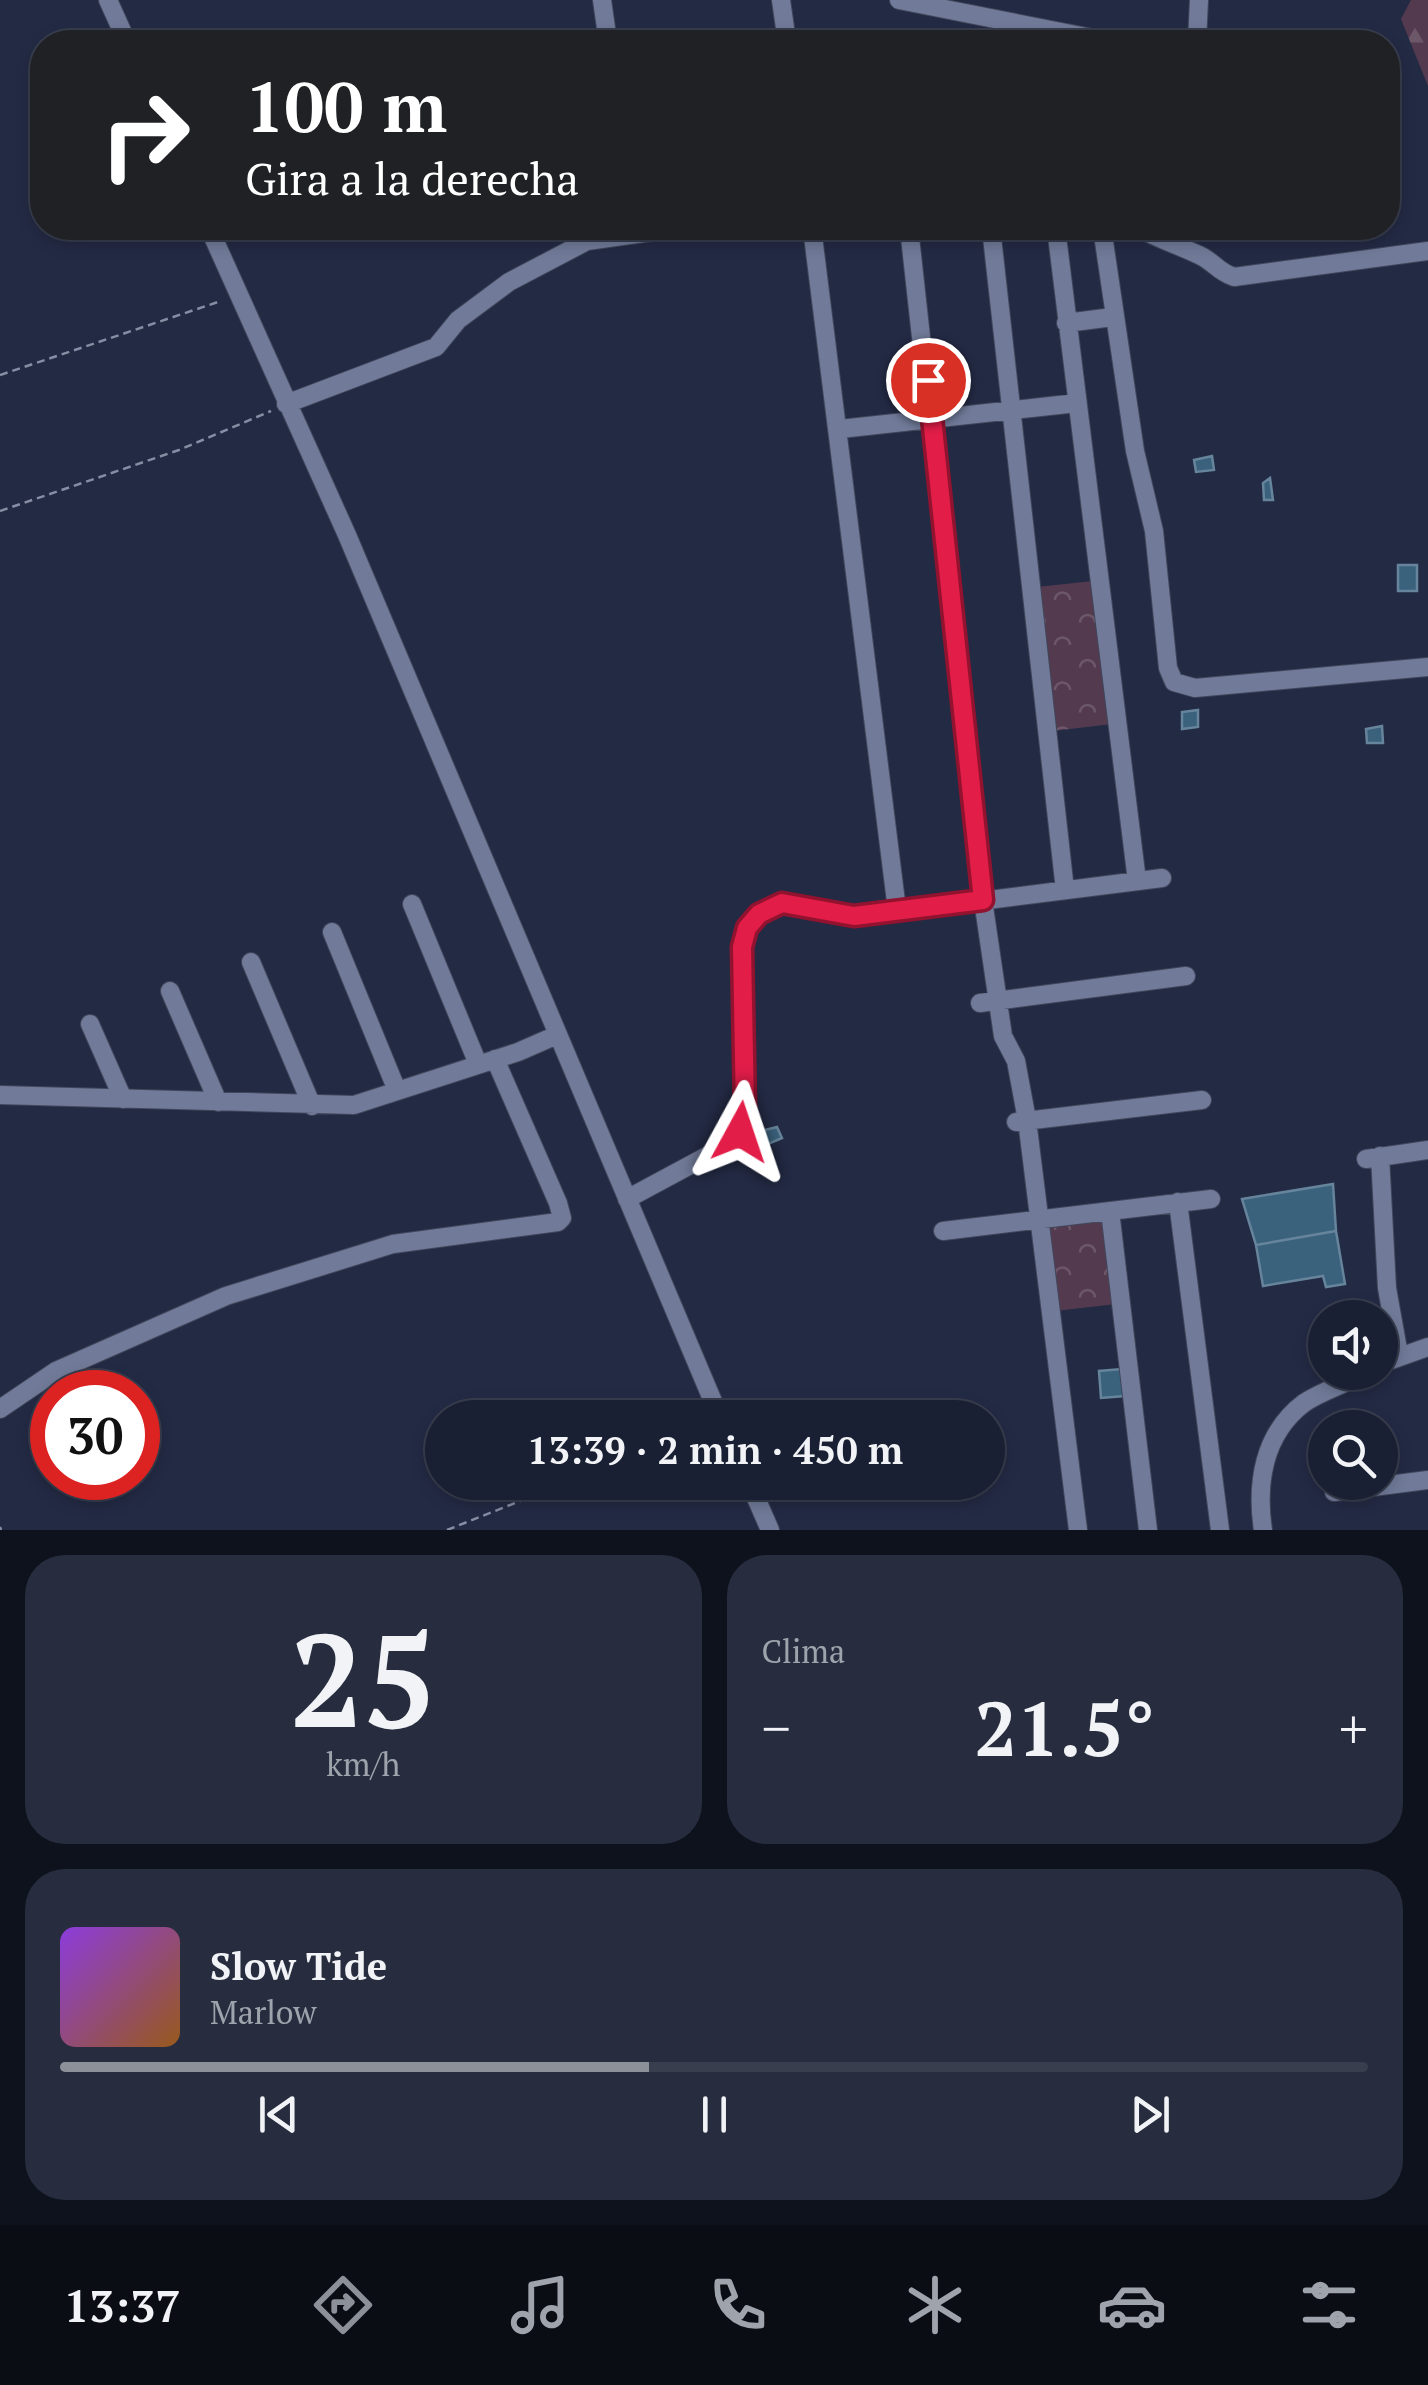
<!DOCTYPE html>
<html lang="es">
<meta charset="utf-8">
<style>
body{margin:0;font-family:"PT Serif",serif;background:#272d3f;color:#f1f3f6;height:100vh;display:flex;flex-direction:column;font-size:38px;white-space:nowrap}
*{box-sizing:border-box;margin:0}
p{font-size:32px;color:#9fa3ac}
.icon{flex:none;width:55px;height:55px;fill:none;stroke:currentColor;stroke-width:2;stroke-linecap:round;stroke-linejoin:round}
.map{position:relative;height:1530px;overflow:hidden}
.panel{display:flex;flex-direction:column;gap:25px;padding:25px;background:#0e121c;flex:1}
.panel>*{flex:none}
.banner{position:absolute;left:30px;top:30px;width:1370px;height:210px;border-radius:40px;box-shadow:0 5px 15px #0003,0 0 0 2px #383e4e;background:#202124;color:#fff;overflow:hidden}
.buttons{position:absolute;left:1308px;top:1300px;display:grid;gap:20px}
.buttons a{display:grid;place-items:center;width:90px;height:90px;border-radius:50%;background:#1a2033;box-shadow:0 5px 15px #0003,0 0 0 2px #383e4e;font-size:50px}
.speed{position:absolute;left:30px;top:1370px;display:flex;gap:20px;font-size:50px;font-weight:700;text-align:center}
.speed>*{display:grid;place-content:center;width:130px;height:130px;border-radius:50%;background:#1a2033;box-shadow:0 5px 15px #0003,0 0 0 2px #383e4e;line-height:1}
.speed .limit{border:15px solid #d22;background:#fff;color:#111}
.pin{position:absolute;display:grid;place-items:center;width:85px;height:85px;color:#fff;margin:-42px;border:5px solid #fff;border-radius:50%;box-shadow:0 2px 10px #0007}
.me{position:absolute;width:110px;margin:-55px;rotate:5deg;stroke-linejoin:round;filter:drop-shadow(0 0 8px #0008)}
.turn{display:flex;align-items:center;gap:35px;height:210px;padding:0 50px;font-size:45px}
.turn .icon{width:130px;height:130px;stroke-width:2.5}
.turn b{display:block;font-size:70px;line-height:85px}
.big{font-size:75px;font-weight:800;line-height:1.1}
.panel .tile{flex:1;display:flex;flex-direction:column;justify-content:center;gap:15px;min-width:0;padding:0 35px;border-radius:40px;background:#272d3f}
.panel .dial{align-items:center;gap:0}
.dial b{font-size:130px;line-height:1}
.song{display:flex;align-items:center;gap:30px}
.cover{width:120px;height:120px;border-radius:15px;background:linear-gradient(135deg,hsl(270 70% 55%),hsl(30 70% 35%))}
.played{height:10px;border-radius:5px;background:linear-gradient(90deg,#8c9099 45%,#383e4e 45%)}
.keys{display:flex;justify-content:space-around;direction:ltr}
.heat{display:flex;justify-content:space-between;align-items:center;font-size:55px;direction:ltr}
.panel .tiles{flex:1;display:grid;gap:25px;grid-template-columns:1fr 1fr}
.tile:last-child{grid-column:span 2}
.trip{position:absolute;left:425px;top:1400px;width:580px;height:100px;border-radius:50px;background:#1a2033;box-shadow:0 5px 15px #0003,0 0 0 2px #383e4e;font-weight:800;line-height:100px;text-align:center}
.tabs{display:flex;height:160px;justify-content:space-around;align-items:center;background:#0a0d14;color:#9fa3ac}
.tabs .icon{width:70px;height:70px}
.tabs .on{color:#8c9099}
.tabs b{font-size:45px;color:#f1f3f6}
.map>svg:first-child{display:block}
.forest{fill:url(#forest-firs)}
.park{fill:url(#park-crowns)}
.building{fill:#3b627d;stroke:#66849b;stroke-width:2.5}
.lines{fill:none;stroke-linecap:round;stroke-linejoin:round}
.minor-casing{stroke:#41475c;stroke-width:20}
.path{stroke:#878da3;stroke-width:2.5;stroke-dasharray:8 5;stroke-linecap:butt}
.minor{stroke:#717b99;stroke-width:18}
.route-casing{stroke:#92132f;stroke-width:25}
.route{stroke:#e11d48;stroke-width:18}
</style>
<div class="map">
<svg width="1428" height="1530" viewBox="0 0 1428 1530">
<defs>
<pattern id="forest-firs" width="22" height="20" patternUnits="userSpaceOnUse" patternTransform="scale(2.5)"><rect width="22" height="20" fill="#533a4f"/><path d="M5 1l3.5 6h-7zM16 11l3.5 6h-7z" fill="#6c5769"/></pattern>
<pattern id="park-crowns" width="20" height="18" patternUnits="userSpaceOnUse" patternTransform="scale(2.5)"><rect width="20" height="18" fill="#533a4f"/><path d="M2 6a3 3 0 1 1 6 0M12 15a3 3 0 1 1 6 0" fill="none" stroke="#6c5769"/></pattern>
</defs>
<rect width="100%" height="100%" fill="#232a44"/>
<!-- forest -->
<path class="forest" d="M1411 0H1428V86L1401 19Z"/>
<!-- park -->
<path class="park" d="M1093 581 1112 724 1053 731 1037 587Z
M1105 1217 1116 1304 1055 1311 1044 1225Z"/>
<!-- building -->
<path class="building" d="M1212 456 1214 470 1196 472 1194 460Z
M1270 478 1273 500H1264L1263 483Z
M1398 565H1417V591H1398Z
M1198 710V727L1182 729V712Z
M1382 726 1383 743H1367L1366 729Z
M777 1127 782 1138 768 1144 765 1130Z
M1333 1184 1336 1231 1256 1245 1242 1199Z
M1336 1231 1345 1284 1326 1287 1323 1276 1263 1286 1256 1245Z
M1122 1369 1125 1396 1101 1398 1099 1371Z"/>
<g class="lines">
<!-- minor casing -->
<g class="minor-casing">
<path id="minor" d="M108 0 127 42
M602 0 608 42
M781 0 787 42
M899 0 1112 42
M842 42H854
M1197 42 1199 0
M1388 102 1391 103
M209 228 347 535 720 1418
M812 228 897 910
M909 228 983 900 1003 1036 1016 1061 1027 1120 1078 1530
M991 228 1065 890
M1056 228 1137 881
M1102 228 1135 451 1154 531 1168 668 1174 682 1195 688 1428 667
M1139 228C1160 240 1178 245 1199 255 1213 261 1218 272 1234 277L1428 251
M213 236 235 228
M1066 323 1105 318
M286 404 436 347 458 320 509 282 587 241 679 228
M840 429 1077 403
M412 904 478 1064
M332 932 396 1088
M251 962 312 1106
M170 991 218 1102
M980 1003 1186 976
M90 1024 123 1099
M0 1095 354 1105 518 1052 557 1035
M1016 1122 1202 1100
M1380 1156 1387 1288 1399 1355
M1366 1159 1428 1150
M627 1199 733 1142 740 1132 745 1111 742 947 747 928 759 913 782 903 854 917 1162 878
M1178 1202 1220 1530
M1110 1211 1148 1530
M943 1231 1211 1199
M1380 1364 1428 1347
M0 1409 56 1371 226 1296 393 1244 558 1222 562 1218 558 1203 495 1059
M749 1482 770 1530
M1334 1492 1428 1480
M1263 1530C1256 1484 1263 1434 1304 1403 1323 1390 1347 1384 1367 1372"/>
</g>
<!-- path -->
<path class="path" d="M0 375 221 301
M0 511 179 450 271 411
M0 1527 1 1530
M447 1530 568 1482"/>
<!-- minor -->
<use href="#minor" class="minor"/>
</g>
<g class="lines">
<!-- route casing -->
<g class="route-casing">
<path id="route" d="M740 1132 745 1111 742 947 747 928 759 914 782 903 854 916 983 900 928 380"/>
</g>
<!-- route -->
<use href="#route" class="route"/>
</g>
</svg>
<div class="buttons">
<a><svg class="icon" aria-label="sound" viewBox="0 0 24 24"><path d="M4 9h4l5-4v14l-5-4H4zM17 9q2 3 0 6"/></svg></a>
<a><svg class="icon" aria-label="search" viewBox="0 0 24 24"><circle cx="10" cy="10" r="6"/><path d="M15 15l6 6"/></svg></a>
</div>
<div class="speed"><div class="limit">30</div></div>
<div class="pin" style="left:928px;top:380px;background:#d93025"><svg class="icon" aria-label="arrive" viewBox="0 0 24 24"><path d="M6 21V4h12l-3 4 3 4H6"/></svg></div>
<svg class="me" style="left:740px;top:1132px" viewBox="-20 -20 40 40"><path d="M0-17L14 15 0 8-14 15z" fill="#e11d48" stroke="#fff" stroke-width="4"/></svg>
<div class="trip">13:39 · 2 min · 450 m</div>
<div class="banner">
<div class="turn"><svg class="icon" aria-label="right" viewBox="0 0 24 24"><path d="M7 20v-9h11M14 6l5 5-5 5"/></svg><div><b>100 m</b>Gira a la derecha</div></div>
</div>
</div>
<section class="panel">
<div class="tiles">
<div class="tile dial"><b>25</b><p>km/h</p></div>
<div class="tile"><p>Clima</p>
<div class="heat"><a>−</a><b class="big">21.5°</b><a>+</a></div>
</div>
<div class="tile">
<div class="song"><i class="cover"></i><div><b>Slow Tide</b><p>Marlow</p></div></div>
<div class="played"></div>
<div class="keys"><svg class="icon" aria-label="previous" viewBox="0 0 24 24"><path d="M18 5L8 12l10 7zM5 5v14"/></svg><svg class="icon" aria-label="pause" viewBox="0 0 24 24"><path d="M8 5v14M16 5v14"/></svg><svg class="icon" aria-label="next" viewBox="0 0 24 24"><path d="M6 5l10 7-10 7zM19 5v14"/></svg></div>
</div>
</div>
</section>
<nav class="tabs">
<b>13:37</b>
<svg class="icon on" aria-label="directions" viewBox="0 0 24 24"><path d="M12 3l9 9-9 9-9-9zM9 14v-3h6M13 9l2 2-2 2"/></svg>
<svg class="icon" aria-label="music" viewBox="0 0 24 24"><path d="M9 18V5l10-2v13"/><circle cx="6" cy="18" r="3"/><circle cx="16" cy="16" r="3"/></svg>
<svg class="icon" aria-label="phone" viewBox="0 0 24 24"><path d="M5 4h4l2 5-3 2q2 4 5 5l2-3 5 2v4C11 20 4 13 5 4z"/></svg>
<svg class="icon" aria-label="climate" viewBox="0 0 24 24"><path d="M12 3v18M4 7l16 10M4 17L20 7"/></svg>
<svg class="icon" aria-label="car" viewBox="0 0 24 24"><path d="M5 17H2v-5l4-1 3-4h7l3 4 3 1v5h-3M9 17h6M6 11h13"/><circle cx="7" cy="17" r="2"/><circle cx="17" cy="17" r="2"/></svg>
<svg class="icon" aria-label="filters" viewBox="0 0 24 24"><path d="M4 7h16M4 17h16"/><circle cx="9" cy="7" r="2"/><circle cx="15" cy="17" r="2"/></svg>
</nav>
